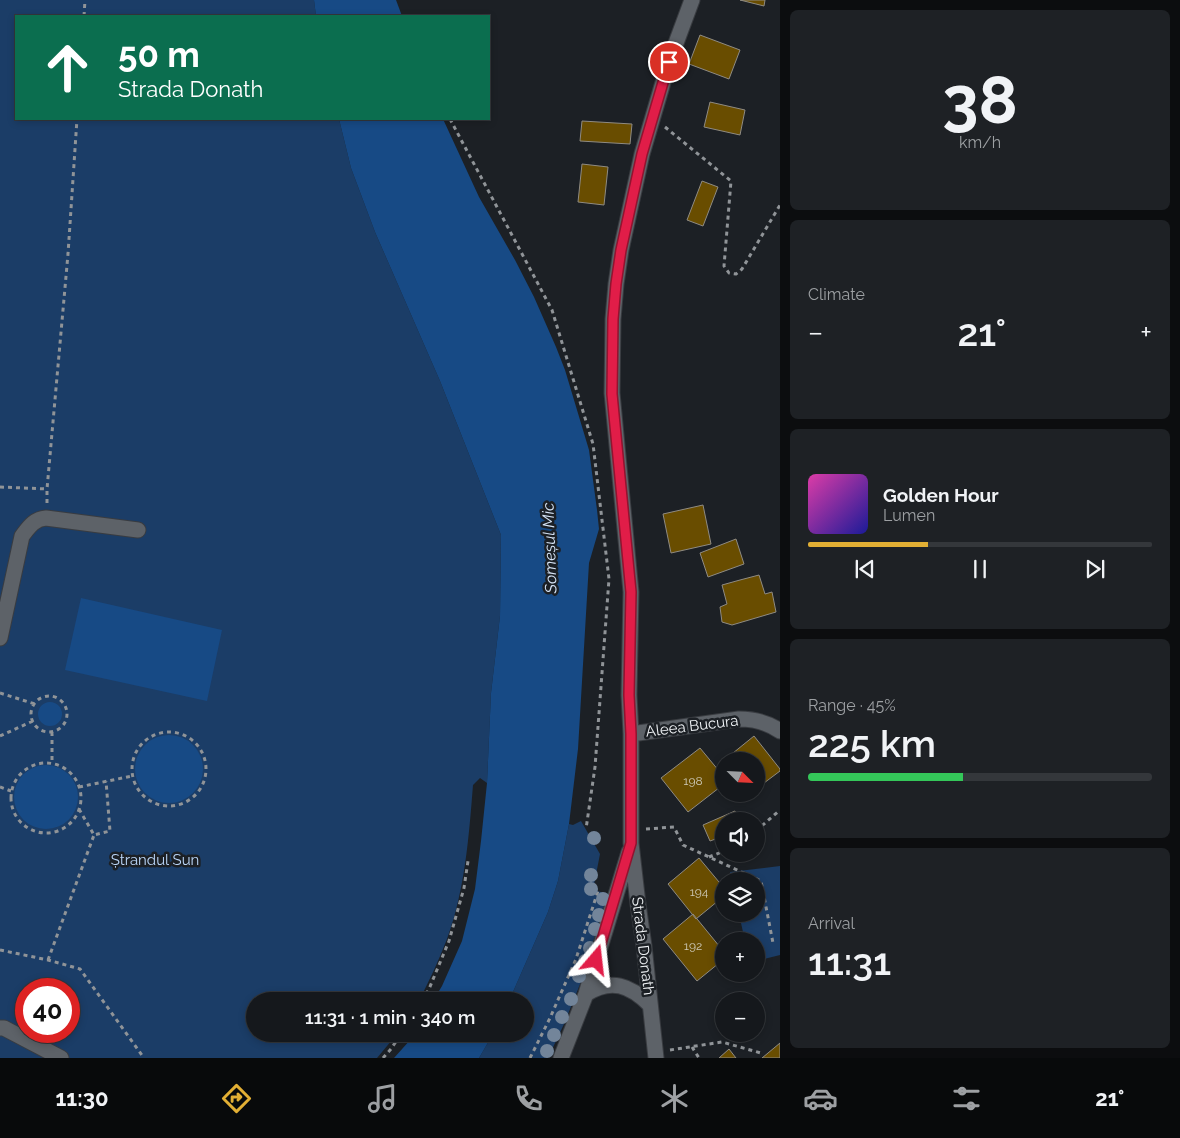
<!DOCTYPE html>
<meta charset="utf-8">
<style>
body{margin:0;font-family:Raleway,sans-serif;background:#1e2125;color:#f1f3f6;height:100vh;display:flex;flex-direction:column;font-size:19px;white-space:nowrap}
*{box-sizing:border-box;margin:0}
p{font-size:16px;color:#9da0a3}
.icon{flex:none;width:28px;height:28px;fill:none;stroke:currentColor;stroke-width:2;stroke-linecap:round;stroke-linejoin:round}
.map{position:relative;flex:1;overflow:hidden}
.sheet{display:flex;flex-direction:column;gap:10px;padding:10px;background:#0c0d0f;width:400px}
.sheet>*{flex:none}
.banner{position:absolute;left:15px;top:15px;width:475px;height:105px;border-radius:0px;box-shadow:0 2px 8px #0003,0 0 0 1px #34373b;background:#0b6e4f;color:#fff;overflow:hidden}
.needle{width:32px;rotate:114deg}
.buttons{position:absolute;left:715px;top:752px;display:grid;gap:10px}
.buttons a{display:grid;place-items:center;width:50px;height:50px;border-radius:50%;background:#15181c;box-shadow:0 2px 8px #0003,0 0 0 1px #34373b;font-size:25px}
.speed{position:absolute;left:15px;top:978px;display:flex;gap:10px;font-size:25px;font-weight:700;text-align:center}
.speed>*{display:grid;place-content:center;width:65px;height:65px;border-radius:50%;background:#15181c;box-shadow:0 2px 8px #0003,0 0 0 1px #34373b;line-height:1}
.speed .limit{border:8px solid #d22;background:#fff;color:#111}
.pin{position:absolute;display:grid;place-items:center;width:42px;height:42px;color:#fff;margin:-21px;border:2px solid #fff;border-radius:50%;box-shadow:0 1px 5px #0007}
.me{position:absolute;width:55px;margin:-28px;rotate:17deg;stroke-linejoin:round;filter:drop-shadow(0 0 4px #0008)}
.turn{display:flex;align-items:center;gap:18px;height:105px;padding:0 20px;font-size:22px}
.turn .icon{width:65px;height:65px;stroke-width:2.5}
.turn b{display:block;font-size:35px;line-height:42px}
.big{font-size:38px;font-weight:600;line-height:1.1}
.sheet .card{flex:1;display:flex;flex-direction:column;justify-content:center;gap:8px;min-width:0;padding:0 18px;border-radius:8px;background:#1e2125}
.sheet .dial{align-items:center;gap:0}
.dial b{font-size:65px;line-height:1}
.song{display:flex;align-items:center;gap:15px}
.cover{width:60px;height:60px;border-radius:8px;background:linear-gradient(135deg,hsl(320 70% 55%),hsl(240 70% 35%))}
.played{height:5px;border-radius:2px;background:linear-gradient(90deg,#e2af34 35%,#34373b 35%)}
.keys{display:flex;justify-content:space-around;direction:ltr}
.heat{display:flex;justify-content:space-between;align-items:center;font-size:28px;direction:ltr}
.charge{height:8px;border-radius:4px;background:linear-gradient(90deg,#34c759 45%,#34373b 0)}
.trip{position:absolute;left:246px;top:992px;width:288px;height:50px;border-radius:25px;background:#15181c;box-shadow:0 2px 8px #0003,0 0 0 1px #34373b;font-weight:600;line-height:50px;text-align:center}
.tabs{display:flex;height:80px;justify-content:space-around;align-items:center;background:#080a0b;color:#9da0a3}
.tabs .icon{width:35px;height:35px}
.tabs .selected{color:#e2af34}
.tabs b{font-size:22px;color:#f1f3f6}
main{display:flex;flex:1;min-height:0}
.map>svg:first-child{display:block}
.green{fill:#1b3d67;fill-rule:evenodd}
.water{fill:#174a85}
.building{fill:#694d00;stroke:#8f8b83}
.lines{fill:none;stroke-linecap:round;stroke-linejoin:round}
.minor-casing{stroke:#393c41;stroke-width:17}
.path{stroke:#909498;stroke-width:3;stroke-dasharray:4 4;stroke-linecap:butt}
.minor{stroke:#5d6268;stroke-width:15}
.tree{fill:#73859a}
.route-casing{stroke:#92132f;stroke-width:12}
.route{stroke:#e11d48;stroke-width:9}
.labels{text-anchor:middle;stroke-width:5;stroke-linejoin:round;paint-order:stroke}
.number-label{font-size:12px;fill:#cecab8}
.street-label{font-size:15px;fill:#f0f3f6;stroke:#1c2025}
.park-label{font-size:15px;fill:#bbd7fa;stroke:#1c2025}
.water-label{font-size:16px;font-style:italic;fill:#d7e5f7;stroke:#1c2025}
</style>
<main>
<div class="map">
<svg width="780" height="1058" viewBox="0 0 780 1058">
<rect width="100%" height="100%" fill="#1c2025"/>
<!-- green -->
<path class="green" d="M0 0H314L316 16H16V119H339L351 168 375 232 440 381 501 535 500 616 491 693 487 783 480 778 473 785C469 836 465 890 447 939 439 960 429 981 419 1001H255V1034H397L377 1058H0ZM26 989H69V1031H26Z
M581 821 600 854 593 890 609 894 593 952 564 1024 548 1058H479L493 1034H525V1001H509L548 912 558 881 569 824 573 825Z
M780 866V955L756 961V941H745L739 914H756V881H732L730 872Z"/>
<!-- water -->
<path class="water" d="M314 0H396L402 16H316Z
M339 119H443L479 197 515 260 534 297 556 347 565 370 589 450 597 510 599 529 589 563 578 749 569 824 558 881 548 912 509 1001H433L442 986 462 941 475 889 481 841 487 783 491 693 500 616 501 535 440 381 375 232 351 168Z
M81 598 222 630 207 701 65 670Z
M38 714a12 12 0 1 1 24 0a12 12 0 1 1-24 0Z
M135 769a34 34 0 1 1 68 0a34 34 0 1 1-68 0Z
M14 797a32 32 0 1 1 64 0a32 32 0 1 1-64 0Z
M414 1034H493L479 1058H394L411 1039Z"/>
<!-- building -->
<path class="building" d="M740 0H765L764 6Z
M700 35 740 50 729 79 689 64Z
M710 102 745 110 740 135 704 127Z
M582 121 632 124 630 144 580 141Z
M582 164 608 167 604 205 578 202Z
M702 181 718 187 703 226 687 220Z
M703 505 711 544 671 553 663 514Z
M736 539 744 564 708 577 700 553Z
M759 575 765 594 772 592 776 612 732 625 722 622 720 607 727 604 722 585 740 580Z
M754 736 780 769V771L756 789V761H724V775L717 766Z
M700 748 724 777V784L688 812 661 778Z
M737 794H750L742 800Z
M735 811 740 821H724V836L710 841 703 825Z
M699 858 724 888V896L696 919 668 884Z
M693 914 724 952V959L697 981 663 939Z
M780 1043V1058H762Z
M729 1049 736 1058H719Z"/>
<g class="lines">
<!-- minor casing -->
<g class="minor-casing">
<path id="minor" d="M0 638 22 536C29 527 34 519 46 518L138 530
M631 734 739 719C755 719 767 722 780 731
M586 994C611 978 630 985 650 1005
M0 1028H4L61 1058
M561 1058 586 994 629 852
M656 1058 644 946 638 904 631 843V734L629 695 631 592 612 393 613 319 616 284 621 250 642 154 669 62 692 0"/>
</g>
<!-- path -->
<path class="path" d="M84 16 85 0
M450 119 552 310 593 444 609 579 595 767 586 829
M665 127 731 181 724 266 729 273 736 274 742 269 780 205
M0 487 47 489
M47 503V489L68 254 77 119
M0 693 35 704
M31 714a18 18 0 1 1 36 0a18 18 0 1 1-36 0Z
M132 769a37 37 0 1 1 74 0a37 37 0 1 1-74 0Z
M52 732V763
M0 736 33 721
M11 798a35 35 0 1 1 70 0a35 35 0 1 1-70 0Z
M0 787 11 791
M79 787 132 776
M79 809 94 835 110 831 106 781
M646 829 674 827 683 845 761 881 773 943
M756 831 780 810
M709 857 724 851
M0 950 48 960 80 969 144 1058
M48 960 94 835
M422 1001 429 989 449 941 464 888 468 861
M692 1047 699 1058
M670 1050 722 1042 761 1053
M383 1058 391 1049 401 1034
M530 1058 550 1018 576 959 598 891"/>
<!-- minor -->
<use href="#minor" class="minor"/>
</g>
<!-- trees -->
<g class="tree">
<circle cx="594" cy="838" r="7"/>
<circle cx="591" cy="875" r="7"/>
<circle cx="591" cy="889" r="7"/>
<circle cx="603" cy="899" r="7"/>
<circle cx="599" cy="915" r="7"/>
<circle cx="595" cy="929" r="7"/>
<circle cx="590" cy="948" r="7"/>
<circle cx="585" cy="961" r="7"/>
<circle cx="579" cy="976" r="7"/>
<circle cx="571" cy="999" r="7"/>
<circle cx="562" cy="1017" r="7"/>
<circle cx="554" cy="1035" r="7"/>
<circle cx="547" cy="1051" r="7"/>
</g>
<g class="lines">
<!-- route casing -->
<g class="route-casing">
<path id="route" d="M596 960 631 843V734L629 695 631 592 612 394 613 319 616 284 621 250 642 154 669 62"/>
</g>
<!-- route -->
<use href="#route" class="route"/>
</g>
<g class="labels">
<!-- number labels -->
<g class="number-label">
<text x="693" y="785">198</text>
<text x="699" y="896">194</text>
<text x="693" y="950">192</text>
</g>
<!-- street labels -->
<g class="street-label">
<text transform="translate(692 726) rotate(-7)" y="5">Aleea Bucura</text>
<text transform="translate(643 946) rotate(83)" y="5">Strada Donath</text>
</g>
<!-- park labels -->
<g class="park-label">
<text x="155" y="865">Ștrandul Sun</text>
</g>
<!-- water labels -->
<g class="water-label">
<text transform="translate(549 548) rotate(-92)" y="6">Someșul Mic</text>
</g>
</g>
</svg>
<div class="buttons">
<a><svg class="needle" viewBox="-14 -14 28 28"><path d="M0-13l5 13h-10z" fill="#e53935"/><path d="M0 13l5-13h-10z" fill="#9da0a3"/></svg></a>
<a><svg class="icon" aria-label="sound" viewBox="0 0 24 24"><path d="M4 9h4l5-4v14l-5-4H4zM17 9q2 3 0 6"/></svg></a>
<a><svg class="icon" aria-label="layers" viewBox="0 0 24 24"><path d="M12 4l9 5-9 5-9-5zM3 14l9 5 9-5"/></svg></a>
<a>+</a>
<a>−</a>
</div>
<div class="speed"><div class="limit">40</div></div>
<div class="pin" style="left:669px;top:62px;background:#d93025"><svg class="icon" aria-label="arrive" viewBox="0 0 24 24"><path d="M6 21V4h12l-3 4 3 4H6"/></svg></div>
<svg class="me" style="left:596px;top:960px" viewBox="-20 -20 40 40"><path d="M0-17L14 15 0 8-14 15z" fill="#e11d48" stroke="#fff" stroke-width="4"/></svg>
<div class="trip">11:31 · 1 min · 340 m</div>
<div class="banner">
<div class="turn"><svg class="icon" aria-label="ahead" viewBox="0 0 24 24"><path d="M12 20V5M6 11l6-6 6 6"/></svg><div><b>50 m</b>Strada Donath</div></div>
</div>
</div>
<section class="sheet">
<div class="card dial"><b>38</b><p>km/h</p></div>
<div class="card"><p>Climate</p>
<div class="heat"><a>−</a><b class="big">21°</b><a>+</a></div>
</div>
<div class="card">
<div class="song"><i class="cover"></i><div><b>Golden Hour</b><p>Lumen</p></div></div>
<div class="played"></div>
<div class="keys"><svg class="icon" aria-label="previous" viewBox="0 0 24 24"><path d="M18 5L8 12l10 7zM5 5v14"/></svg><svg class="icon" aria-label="pause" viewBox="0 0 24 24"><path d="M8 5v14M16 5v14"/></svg><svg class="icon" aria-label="next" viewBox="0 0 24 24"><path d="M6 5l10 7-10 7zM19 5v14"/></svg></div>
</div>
<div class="card"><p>Range · 45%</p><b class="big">225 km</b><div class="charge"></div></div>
<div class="card"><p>Arrival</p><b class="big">11:31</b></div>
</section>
</main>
<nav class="tabs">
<b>11:30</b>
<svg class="icon selected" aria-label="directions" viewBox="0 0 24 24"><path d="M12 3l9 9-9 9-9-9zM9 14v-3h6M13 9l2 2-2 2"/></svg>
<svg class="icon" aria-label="music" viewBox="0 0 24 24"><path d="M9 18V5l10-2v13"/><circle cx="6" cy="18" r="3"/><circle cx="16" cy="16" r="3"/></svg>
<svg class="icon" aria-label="phone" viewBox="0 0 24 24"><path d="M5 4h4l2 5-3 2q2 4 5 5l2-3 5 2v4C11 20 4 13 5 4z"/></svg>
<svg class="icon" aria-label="climate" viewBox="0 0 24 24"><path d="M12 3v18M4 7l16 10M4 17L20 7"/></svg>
<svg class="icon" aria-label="car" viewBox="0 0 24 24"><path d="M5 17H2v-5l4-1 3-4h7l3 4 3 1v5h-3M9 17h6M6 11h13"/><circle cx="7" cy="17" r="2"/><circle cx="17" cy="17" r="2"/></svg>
<svg class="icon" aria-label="filters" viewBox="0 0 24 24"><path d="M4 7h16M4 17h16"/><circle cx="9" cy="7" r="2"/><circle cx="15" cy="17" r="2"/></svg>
<b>21°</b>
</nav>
